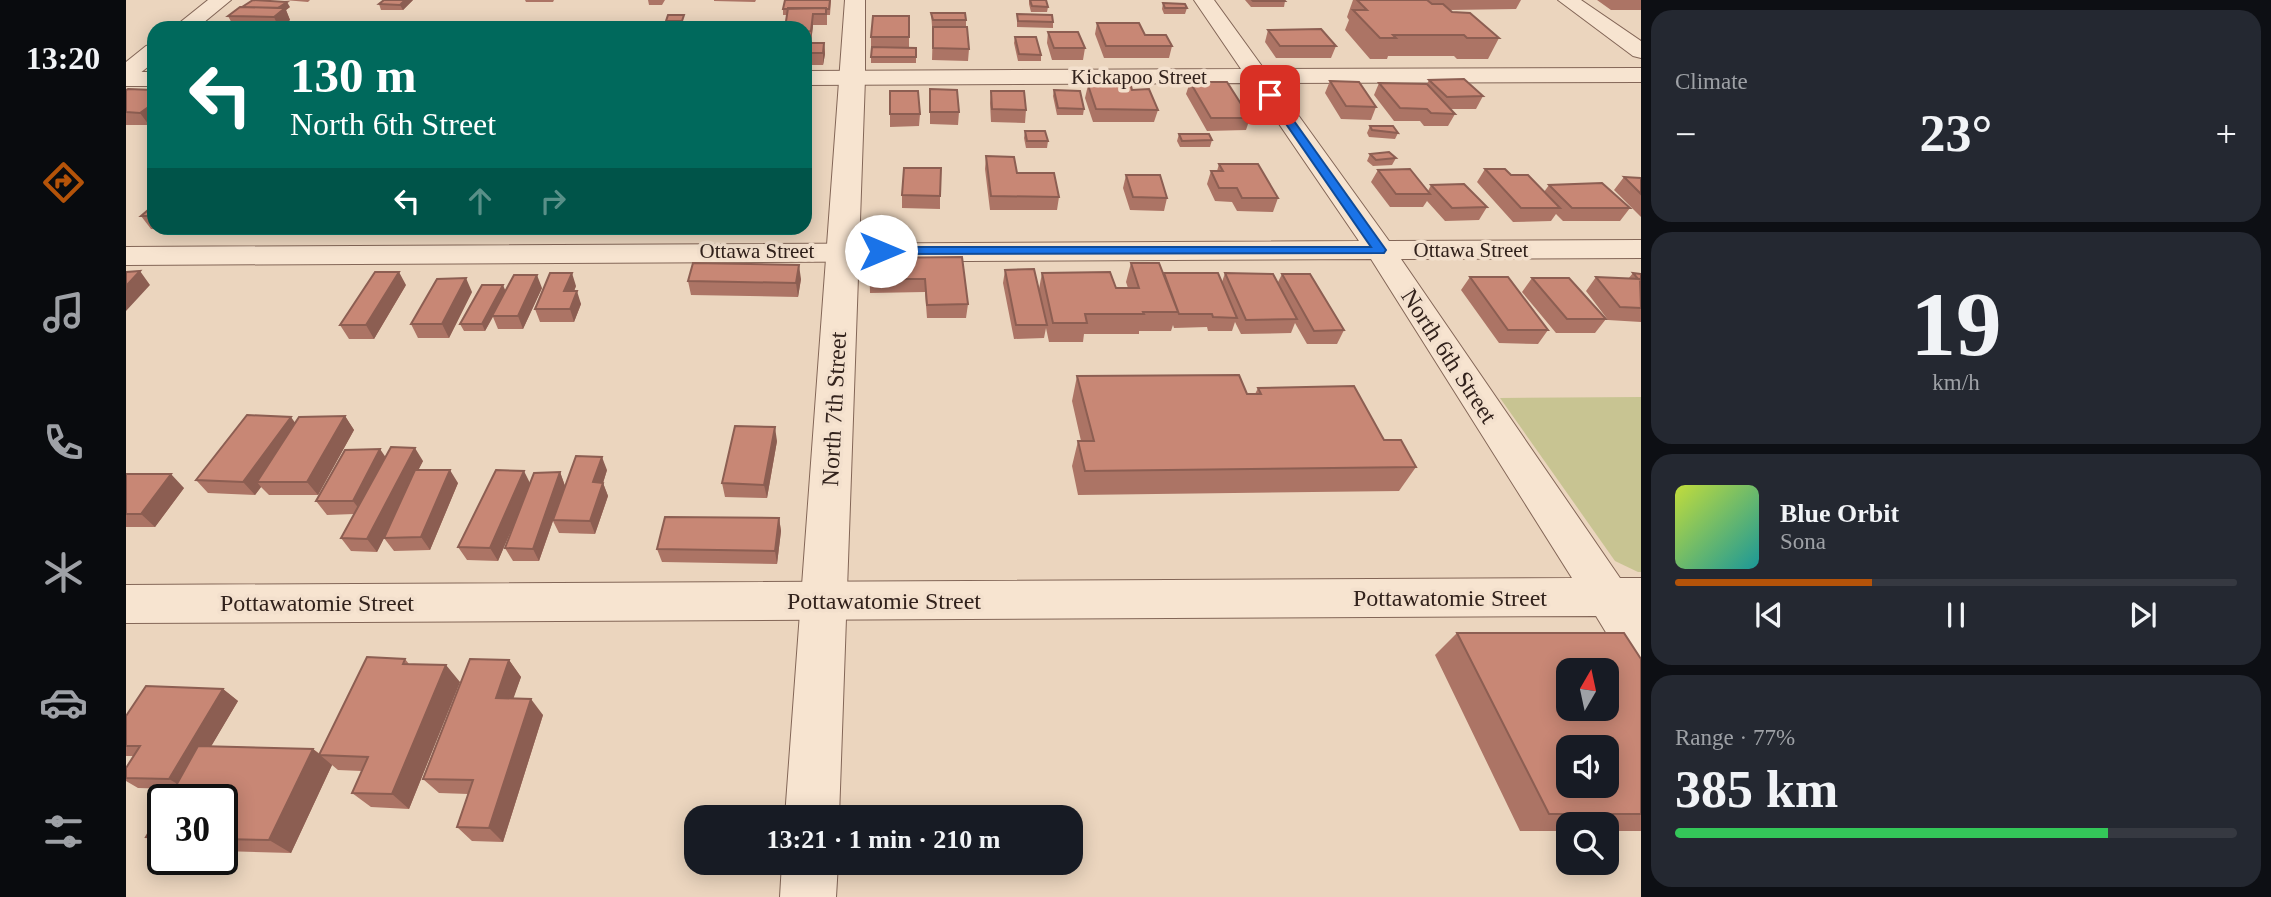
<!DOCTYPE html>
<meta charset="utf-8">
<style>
body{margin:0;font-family:"Times New Roman",serif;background:#242831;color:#f1f3f6;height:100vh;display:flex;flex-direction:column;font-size:26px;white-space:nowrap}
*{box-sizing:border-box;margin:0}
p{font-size:23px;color:#9ea1a6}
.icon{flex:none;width:38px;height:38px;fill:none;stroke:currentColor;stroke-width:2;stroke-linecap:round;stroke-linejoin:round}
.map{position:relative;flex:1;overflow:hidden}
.panel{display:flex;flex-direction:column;gap:10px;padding:10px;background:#0d0f14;width:630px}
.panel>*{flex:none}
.top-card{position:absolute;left:21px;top:21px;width:665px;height:214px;border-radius:21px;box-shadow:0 4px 18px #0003;background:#00695c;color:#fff;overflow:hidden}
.needle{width:46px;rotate:9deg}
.tools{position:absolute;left:1430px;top:658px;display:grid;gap:14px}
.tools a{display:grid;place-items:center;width:63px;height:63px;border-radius:14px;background:#171b24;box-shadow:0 4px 18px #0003;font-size:35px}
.speed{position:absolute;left:21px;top:784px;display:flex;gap:14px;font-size:35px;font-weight:700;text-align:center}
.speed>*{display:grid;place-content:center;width:91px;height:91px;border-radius:50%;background:#171b24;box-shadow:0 4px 18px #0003;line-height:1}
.speed .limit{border:4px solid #111;border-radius:10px;background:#fff;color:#111}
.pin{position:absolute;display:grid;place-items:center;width:60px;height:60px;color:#fff;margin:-30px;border-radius:14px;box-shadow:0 4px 10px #0006}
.me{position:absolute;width:77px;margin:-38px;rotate:90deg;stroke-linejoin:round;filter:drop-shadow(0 0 5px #0008)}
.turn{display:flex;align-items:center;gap:24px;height:147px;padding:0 28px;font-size:32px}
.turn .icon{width:91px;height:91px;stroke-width:2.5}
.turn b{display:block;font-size:49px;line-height:60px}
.lanes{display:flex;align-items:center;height:66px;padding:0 28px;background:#0003;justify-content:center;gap:35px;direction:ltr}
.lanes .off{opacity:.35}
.big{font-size:52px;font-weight:800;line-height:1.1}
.panel .widget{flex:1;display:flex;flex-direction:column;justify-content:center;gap:10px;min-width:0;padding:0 24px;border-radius:21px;background:#242831}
.panel .dial{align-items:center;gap:0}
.dial b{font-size:91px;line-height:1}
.song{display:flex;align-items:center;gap:21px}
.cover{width:84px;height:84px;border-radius:10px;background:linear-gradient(135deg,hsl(70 70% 55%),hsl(180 70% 35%))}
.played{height:7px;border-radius:4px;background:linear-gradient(90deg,#b45309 35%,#363941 35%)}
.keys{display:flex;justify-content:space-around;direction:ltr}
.heat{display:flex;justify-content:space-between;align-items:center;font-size:38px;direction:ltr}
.charge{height:10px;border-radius:5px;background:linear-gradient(90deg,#34c759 77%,#363941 0)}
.trip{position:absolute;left:558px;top:805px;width:399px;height:70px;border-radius:21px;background:#171b24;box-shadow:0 4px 18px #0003;font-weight:800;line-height:70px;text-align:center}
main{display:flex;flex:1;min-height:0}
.tab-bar{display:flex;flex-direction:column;width:126px;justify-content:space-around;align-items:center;background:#090b0e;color:#9ea1a6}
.tab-bar .icon{width:49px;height:49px}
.tab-bar .current{color:#b45309}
.tab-bar b{font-size:32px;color:#f1f3f6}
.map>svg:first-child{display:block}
.green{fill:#c8c492}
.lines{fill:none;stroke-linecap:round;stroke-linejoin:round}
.minor-casing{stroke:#836657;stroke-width:2}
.tertiary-casing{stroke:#836657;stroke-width:2}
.minor{fill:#f7e4d0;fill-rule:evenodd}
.tertiary{fill:#f7e4d0;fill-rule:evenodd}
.wall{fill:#ac7465}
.shaded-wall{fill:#8c5e52}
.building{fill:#c88775;stroke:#8c5e52;stroke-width:2;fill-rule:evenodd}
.route{fill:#1a73e8;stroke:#114b97;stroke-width:2}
.labels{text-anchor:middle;stroke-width:7;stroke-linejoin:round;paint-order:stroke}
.far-street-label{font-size:21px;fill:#32221c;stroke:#f3e0cd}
.street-label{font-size:24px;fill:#32221c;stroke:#f3e0cd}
</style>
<main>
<nav class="tab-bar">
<b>13:20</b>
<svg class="icon current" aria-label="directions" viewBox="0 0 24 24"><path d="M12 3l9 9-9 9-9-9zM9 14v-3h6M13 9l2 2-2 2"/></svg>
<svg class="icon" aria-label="music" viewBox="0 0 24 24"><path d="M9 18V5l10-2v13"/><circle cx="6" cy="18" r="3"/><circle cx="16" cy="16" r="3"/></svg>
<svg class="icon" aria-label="phone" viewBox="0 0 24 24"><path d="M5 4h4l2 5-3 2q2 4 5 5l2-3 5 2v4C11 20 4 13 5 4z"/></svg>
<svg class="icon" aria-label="climate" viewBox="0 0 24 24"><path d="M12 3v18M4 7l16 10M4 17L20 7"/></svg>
<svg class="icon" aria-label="car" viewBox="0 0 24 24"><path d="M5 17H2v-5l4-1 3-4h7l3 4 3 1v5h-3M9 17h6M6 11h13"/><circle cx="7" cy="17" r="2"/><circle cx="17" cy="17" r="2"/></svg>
<svg class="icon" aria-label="filters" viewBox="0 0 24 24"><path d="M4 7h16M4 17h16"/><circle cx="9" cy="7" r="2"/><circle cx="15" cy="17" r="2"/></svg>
</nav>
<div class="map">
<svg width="1515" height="897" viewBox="0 0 1515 897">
<rect width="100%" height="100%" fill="#ebd5be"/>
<!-- green -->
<path class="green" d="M1515 397V572H1512L1489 561 1374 398Z"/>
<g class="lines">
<!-- minor casing -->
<g class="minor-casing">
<path id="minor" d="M1068 0H1088L1138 69 1515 68V82L1149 83 1263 241 1515 240V258L1275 259 1494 578H1515V668L1498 662 1470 616 0 623V585L1446 578 1245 259 0 265V247L1233 241 1125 83 679 85V71L1115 69Z
M0 72H28V86H0Z"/>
</g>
<!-- tertiary casing -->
<g class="tertiary-casing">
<path id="tertiary" d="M82 0H105L71 28H47Z
M719 0H739V78L713 817H659Z
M1432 0H1455L1515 41V58L1507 56Z
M28 44V62L8 78 0 80V62L20 46Z
M656 863H712L710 897H654Z"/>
</g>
<!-- minor -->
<use href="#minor" class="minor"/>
<!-- tertiary -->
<use href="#tertiary" class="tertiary"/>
</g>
<!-- wall -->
<path class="wall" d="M158 0H184L182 2Z
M258 0H287L277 10H255L253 4Z
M399 0H428L427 2H400Z
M522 0H539L536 5H523Z
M588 0H630L629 2 588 1Z
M705 0 704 15H701V25H687L685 43H698L699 54 697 65H679V28L661 15H657V9Z
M903 0 922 7 921 12H905L903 4Z
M1119 0H1158L1159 1 1158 7H1125Z
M1227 0H1395L1390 9 1323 10 1373 38 1362 59H1331L1328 56H1262L1261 59H1244L1219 30 1223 20 1221 17Z
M1471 0H1515V10H1485Z
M1037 3 1061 8 1059 14H1038L1036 9Z
M164 7 160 10 164 20 154 28 108 27 102 16Z
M805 13 840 20V26H806Z
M891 14 927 22V28L891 27Z
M783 16V48H790V63H745V37Z
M540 21H559L557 27H541Z
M971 23 1019 35 1046 46 1043 58H978L969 34Z
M807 27 843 49 842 61 806 60Z
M1142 30 1210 46 1205 58H1150L1139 42Z
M922 32 959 48 957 60H926L921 43Z
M889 37 915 55V61H892L888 43Z
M679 80H681L682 92 681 107 682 120 681 131H679Z
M1303 80 1357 96 1350 109H1324L1329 114 1322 126H1298L1294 121H1268L1248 95 1253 83 1301 84Z
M1204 81 1250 107 1245 120 1215 119 1199 93Z
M1064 82 1124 118 1120 130 1081 131 1060 94Z
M962 85 1006 90 1032 110 1028 122H967L959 98Z
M28 89V121L23 125H0V90Z
M804 89 833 112 832 125 804 124Z
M928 90 958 109 957 115H931L927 96Z
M764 91 794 114 793 126 764 127Z
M865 91 900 110 899 123 865 122 864 103Z
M1244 126 1272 133 1269 139 1243 137 1241 133Z
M899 131 922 141 921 148H900L898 138Z
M1053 134 1086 140 1084 147H1054L1051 141Z
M1244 154 1270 158 1266 165 1247 166 1241 161Z
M860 156 933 197 931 210H864L859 169Z
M1093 164 1152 198 1147 212 1111 211 1106 202 1089 201 1081 184 1085 171H1091Z
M1359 169 1385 175 1418 192 1423 185 1504 208 1494 221H1437L1430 214 1425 221 1387 222 1351 182Z
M1252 170 1302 191 1305 185 1361 207 1353 220 1319 221 1301 201 1297 207H1264L1245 182Z
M1000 175 1041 198 1038 211 1004 210 997 188Z
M1498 177 1515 178V217L1488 190Z
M776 195 814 196V209L776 208Z
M28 205V228H87L83 232 25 229 15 216Z
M220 228H243L242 229Z
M836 257 842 304 840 318H801L799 292 744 293 743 258Z
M1005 263 1037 274 1096 282 1099 273 1152 282 1156 274 1218 330 1211 344H1181L1169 323 1165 333 1115 334 1109 322 1106 331H1082L1081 327 1048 328 1047 325 1045 331H1013V334H958L957 342H923L920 328 918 338 888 339 877 283 879 270 913 289 916 273 990 288H1002L1000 282Z
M1507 273 1515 274V322L1482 320 1460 291 1470 277 1502 279Z
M1344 277 1422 330 1412 344 1373 343 1335 290Z
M1406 278 1480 319 1469 333H1430L1396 292Z
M675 279 672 297 565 295 562 281Z
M280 285 248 339H223L214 325Z
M450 286 448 291 455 304 448 322H414L409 309Z
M416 288 397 329H372L367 317 359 331H338L334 324 379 291Z
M346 292 323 338H292L285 324Z
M951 376 1121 394H1129L1132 388 1258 440 1290 467 1273 491 952 495 946 466 952 441H955L946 401Z
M219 416 228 430 192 495H143L135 487 129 495 82 493 70 480 169 422Z
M651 441 641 498 599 497 596 483Z
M260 457 297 461 292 470 332 483 304 550 268 551 258 538 259 536 251 552 225 551 215 538 228 514 201 515 190 501Z
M481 470 477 483 482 496 469 534 433 533 427 521 413 561H387L379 548 392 513 372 561 341 560 332 547 434 472 439 486Z
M0 474 58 488 29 527H0Z
M653 518 655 531 651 564 536 562 531 549Z
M1331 633 1515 659V831H1480V824H1442V831H1394L1309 655Z
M279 659 283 664 334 682 283 809 245 807 226 793 236 771 212 770 206 765 165 853 96 851V800L48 789 12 788 0 781V768L8 756H0V716L97 689 112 701 85 746 187 749 194 754Z
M383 660 395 677 387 698 417 715 377 842 346 841 331 827 342 794 313 793 297 779Z
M37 808V845L20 837Z"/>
<!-- shaded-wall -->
<path class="shaded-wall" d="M279 0H287L277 10 274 5Z
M161 2 164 7 160 10 164 20 153 28 148 17 151 9Z
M687 14V25L685 43V31Z
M698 43 699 54 697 65V53Z
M681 80 682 92 681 107 680 95Z
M28 103V121L23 125 14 113Z
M681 107 682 120 681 131 680 118Z
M673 265 675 279 672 297 670 283Z
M14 271 24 285 0 311V286Z
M273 272 280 285 248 339 240 325Z
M446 273 450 286 443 304 438 291Z
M411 275 416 288 397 329 392 316Z
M340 278 346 292 323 338 316 324Z
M377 285 380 292 359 331 356 324Z
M451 291 455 304 448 322 444 309Z
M219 416 228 430 192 495 181 482Z
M165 417 175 431 131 482 135 487 129 495 117 482Z
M649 427 651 441 641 498 638 485Z
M289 448 297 461 251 552 241 539Z
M254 449 263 462 237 514 227 501Z
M476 457 481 470 477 483 482 496 469 534 464 521 467 482Z
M324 470 332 483 304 550 295 537Z
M398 471 405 485 372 561 364 548Z
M434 472 439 486 413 561 407 549Z
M45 474 58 488 29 527 15 514Z
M653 518 655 531 651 564 649 551Z
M383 660 395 677 382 714 370 698Z
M320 665 334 682 283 809 266 794Z
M97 689 112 701 60 789 43 779Z
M405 699 417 715 377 842 363 828Z
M187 749 206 765 165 853 143 840Z"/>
<!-- building -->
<path class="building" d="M127 0 161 2 152 8 116 7Z
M258 0H279L274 5 253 4Z
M659 0H704L703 9H700V8L657 9Z
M904 0H920L922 7 906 6Z
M1126 0H1158L1159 1H1127Z
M1231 0H1301L1306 4H1317L1326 12 1344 13 1373 38H1341L1338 35H1267L1270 38H1254L1227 10H1241Z
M1037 3 1059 4 1061 8H1039Z
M114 7 159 8 148 17 102 16Z
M662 8H700V14H687L685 31 679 32V28H659Z
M805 13H839L840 20H807Z
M891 14 926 15 927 22 892 21Z
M542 15H558L556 21H540Z
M747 16H783V37H745Z
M971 23H1013L1019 35H1040L1046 46H980Z
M486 26 505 27 504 28H484Z
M590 26H616V28H589Z
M626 27H649L625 28Z
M807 27H841L843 49 807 48Z
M1195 29 1210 46H1154L1142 30Z
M922 32H952L959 48H928Z
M889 37H910L915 55 893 54Z
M679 43H698L697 53H679Z
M746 47 790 48V57H745Z
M1338 79 1357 96 1321 97 1303 80Z
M679 80H681L680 95H679Z
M1204 81 1233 82 1250 107 1220 106Z
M1064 82H1101L1124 118H1085Z
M1253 83 1301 84 1329 114 1305 113 1301 109 1274 108Z
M962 85 1005 86 1006 90 1023 89 1032 110 970 109Z
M2 89 27 90 28 89V103L14 113 0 112V90Z
M804 89 831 90 833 112H804Z
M928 90 954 91 958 109 932 108Z
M764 91H792L794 114H764Z
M865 91H898L900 110 866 109Z
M679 107H681L680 118H679Z
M1244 126H1267L1272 133 1246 130Z
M899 131H919L922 141H901Z
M1053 134H1083L1086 140 1056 141Z
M1263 152 1270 158 1250 160 1244 154Z
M860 156 888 157 891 173H928L933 197 865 196Z
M1093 164H1132L1152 198H1116L1111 188H1093L1085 171H1097Z
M778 168H815L814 196 776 195Z
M1284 169 1304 194H1270L1252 170Z
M1359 169H1379L1385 175H1402L1434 208H1395Z
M1000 175H1034L1041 198 1007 197Z
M1498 177 1515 178V194Z
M1476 183 1504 208H1446L1423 185Z
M1338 184 1361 207 1326 208 1305 185Z
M28 205V216H15Z
M836 257 842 304 801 305 799 279H743V258Z
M567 263 673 265 670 283 562 281Z
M1005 263H1033L1052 312H1017L1018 314H959L961 323H927L916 273 984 272 990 288H1013Z
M908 269 921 325H890L879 270Z
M14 271 0 286V272Z
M249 272H273L240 325H214Z
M424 273H446L438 291H451L444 309H409Z
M1038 273H1092L1111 318 1087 317 1086 314H1053Z
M1099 273 1147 274 1171 319 1120 320Z
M1507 273 1515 274V280L1512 279Z
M1156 274H1184L1218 330 1188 331Z
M388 275H411L392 316H366Z
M1344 277H1382L1422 330H1382Z
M1470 277 1514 279 1515 308 1494 307Z
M340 278 316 324H285L311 279Z
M1406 278H1443L1480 319H1441Z
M356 285H377L356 324H334Z
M1113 375 1121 394H1135L1132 388 1228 386 1258 440H1275L1290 467 959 471 952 441H968L951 376Z
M121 415 165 417 117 482 70 480Z
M219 416 181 482H131L173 417Z
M609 426 649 427 638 485 596 483Z
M265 447 289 448 241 539 215 538Z
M254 449 227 501H190L219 450Z
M450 456 476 457 467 482 477 483 464 521 427 520Z
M289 470H324L295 537 258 538Z
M370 470 398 471 364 548 332 547Z
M434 472 407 549 379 548 408 473Z
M0 474H45L15 514H0Z
M539 517 653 518 649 551 531 549Z
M1331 633H1498L1515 659V814H1423ZM1442 670H1480V709H1442ZM1442 747H1480V786H1442Z
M241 657 279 659 277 664 320 665 266 794 226 793 242 757 193 755Z
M344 659 383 660 370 698 405 699 363 828 331 827 347 780 297 779Z
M20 686 97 689 43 779 0 778V768L14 746H0V716Z
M72 746 187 749 143 840 96 839V800H42Z
M37 808V838L20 837Z"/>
<!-- route -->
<path class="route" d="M1141 93H1148L1260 250 1258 253 755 254 749 251 755 247H1245L1140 95Z"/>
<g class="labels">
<!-- far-street labels -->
<g class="far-street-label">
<text x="1013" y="84">Kickapoo Street</text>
<text x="1345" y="257">Ottawa Street</text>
<text x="631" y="258">Ottawa Street</text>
</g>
<!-- street labels -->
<g class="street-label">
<text transform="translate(1323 356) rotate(57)" y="8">North 6th Street</text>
<text transform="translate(708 409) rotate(-87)" y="8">North 7th Street</text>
<text x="1324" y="606">Pottawatomie Street</text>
<text x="758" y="609">Pottawatomie Street</text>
<text x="191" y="611">Pottawatomie Street</text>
</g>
</g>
</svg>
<div class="tools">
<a><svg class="needle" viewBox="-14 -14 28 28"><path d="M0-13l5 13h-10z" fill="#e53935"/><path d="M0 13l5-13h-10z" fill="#9ea1a6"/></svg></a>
<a><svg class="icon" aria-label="sound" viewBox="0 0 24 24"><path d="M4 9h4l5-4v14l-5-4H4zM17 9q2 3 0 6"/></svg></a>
<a><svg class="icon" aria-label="search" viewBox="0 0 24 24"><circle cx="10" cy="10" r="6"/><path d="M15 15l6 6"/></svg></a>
</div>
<div class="speed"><div class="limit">30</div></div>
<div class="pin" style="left:1144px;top:95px;background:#d93025"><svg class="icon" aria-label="arrive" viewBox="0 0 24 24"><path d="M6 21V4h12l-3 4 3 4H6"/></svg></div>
<svg class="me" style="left:755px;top:251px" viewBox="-20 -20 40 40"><circle r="19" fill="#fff"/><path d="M0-13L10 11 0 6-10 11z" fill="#1a73e8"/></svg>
<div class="trip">13:21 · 1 min · 210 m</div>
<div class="top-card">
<div class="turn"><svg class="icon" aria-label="left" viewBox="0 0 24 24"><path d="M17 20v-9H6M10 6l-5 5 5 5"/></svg><div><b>130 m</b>North 6th Street</div></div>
<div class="lanes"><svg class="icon" aria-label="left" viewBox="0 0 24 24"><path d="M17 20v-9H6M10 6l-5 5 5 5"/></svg><svg class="icon off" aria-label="ahead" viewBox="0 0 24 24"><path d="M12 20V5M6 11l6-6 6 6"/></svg><svg class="icon off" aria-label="right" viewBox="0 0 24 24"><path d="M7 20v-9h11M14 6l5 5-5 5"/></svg></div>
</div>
</div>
<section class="panel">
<div class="widget"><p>Climate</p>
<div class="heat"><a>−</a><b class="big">23°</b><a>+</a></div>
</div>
<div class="widget dial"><b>19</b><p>km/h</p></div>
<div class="widget">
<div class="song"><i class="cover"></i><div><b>Blue Orbit</b><p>Sona</p></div></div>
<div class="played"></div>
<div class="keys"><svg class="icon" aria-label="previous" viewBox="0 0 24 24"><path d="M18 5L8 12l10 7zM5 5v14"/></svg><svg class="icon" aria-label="pause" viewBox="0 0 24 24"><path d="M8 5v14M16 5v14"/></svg><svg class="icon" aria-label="next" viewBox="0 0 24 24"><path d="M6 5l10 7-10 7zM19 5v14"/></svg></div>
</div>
<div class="widget"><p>Range · 77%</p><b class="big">385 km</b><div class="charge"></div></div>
</section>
</main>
